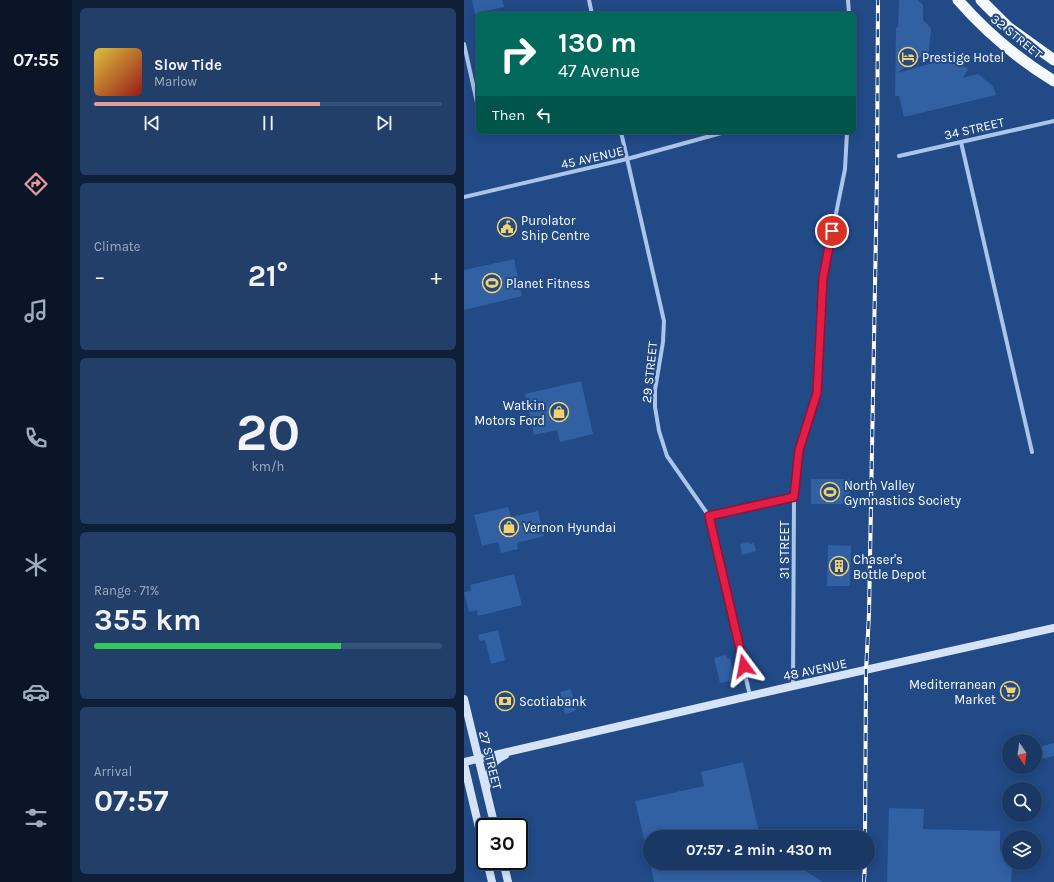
<!DOCTYPE html>
<meta charset="utf-8">
<style>
body{margin:0;font-family:Karla,sans-serif;background:#223f6a;color:#f1f3f6;height:100vh;display:flex;flex-direction:column;font-size:15px;white-space:nowrap}
*{box-sizing:border-box;margin:0}
p{font-size:13px;color:#9facbf}
.icon{flex:none;width:22px;height:22px;fill:none;stroke:currentColor;stroke-width:2;stroke-linecap:round;stroke-linejoin:round}
.map{position:relative;flex:1;overflow:hidden}
.details{display:flex;flex-direction:column;gap:8px;padding:8px;background:#0e1f37;width:392px}
.details>*{flex:none}
.guide{position:absolute;left:12px;top:12px;width:380px;height:122px;border-radius:6px;box-shadow:0 2px 10px #0003,0 0 0 1px #375278;background:#00695c;color:#fff;overflow:hidden}
.needle{width:26px;rotate:167deg}
.buttons{position:absolute;left:538px;top:734px;display:grid;gap:8px}
.buttons a{display:grid;place-items:center;width:40px;height:40px;border-radius:50%;background:#193864;box-shadow:0 2px 10px #0003,0 0 0 1px #375278;font-size:20px}
.speed{position:absolute;left:12px;top:818px;display:flex;gap:8px;font-size:20px;font-weight:700;text-align:center}
.speed>*{display:grid;place-content:center;width:52px;height:52px;border-radius:50%;background:#193864;box-shadow:0 2px 10px #0003,0 0 0 1px #375278;line-height:1}
.speed .limit{border:2px solid #111;border-radius:6px;background:#fff;color:#111}
.pin{position:absolute;display:grid;place-items:center;width:34px;height:34px;color:#fff;margin:-17px;border:2px solid #fff;border-radius:50%;box-shadow:0 1px 4px #0007}
.me{position:absolute;width:44px;margin:-22px;rotate:347deg;stroke-linejoin:round;filter:drop-shadow(0 0 3px #0008)}
.turn{display:flex;align-items:center;gap:14px;height:84px;padding:0 16px;font-size:18px}
.turn .icon{width:52px;height:52px;stroke-width:2.5}
.turn b{display:block;font-size:28px;line-height:34px}
.then{display:flex;align-items:center;height:38px;padding:0 16px;background:#0003;gap:8px;font-size:15px}
.big{font-size:30px;font-weight:700;line-height:1.1}
.details .tile{flex:1;display:flex;flex-direction:column;justify-content:center;gap:6px;min-width:0;padding:0 14px;border-radius:6px;background:#223f6a}
.details .dial{align-items:center;gap:0}
.dial b{font-size:52px;line-height:1}
.song{display:flex;align-items:center;gap:12px}
.cover{width:48px;height:48px;border-radius:6px;background:linear-gradient(135deg,hsl(50 70% 55%),hsl(0 70% 35%))}
.played{height:4px;border-radius:2px;background:linear-gradient(90deg,#e69b98 65%,#375278 65%)}
.keys{display:flex;justify-content:space-around;direction:ltr}
.heat{display:flex;justify-content:space-between;align-items:center;font-size:22px;direction:ltr}
.charge{height:6px;border-radius:3px;background:linear-gradient(90deg,#34c759 71%,#375278 0)}
.trip{position:absolute;left:179px;top:830px;width:232px;height:40px;border-radius:20px;background:#193864;box-shadow:0 2px 10px #0003,0 0 0 1px #375278;font-weight:700;line-height:40px;text-align:center}
main{display:flex;flex:1;min-height:0}
.menu{display:flex;flex-direction:column;width:72px;justify-content:space-around;align-items:center;background:#0a1628;color:#9facbf}
.menu .icon{width:28px;height:28px}
.menu .on{color:#e69b98}
.menu b{font-size:18px;color:#f1f3f6}
.map>svg:first-child{display:block}
.building{fill:#3160a3}
.lines{fill:none;stroke-linecap:round;stroke-linejoin:round}
.minor{stroke:#aac5e9;stroke-width:4}
.secondary{stroke:#d5e3f7;stroke-width:8}
.trunk{stroke:#f6f9fe;stroke-width:11}
.rail-casing{stroke:#fff;stroke-width:4}
.rail{stroke:#214a86;stroke-width:2.5;stroke-dasharray:8;stroke-linecap:butt}
.route-casing{stroke:#92132f;stroke-width:10}
.route{stroke:#e11d48;stroke-width:7}
.labels{text-anchor:middle;stroke-width:4;stroke-linejoin:round;paint-order:stroke}
.street-label{font-size:13px;fill:#fff;stroke:#214a86}
.poi-label{font-size:13px;fill:#fff;stroke:#214a86;text-anchor:start}
</style>
<main>
<nav class="menu">
<b>07:55</b>
<svg class="icon on" aria-label="directions" viewBox="0 0 24 24"><path d="M12 3l9 9-9 9-9-9zM9 14v-3h6M13 9l2 2-2 2"/></svg>
<svg class="icon" aria-label="music" viewBox="0 0 24 24"><path d="M9 18V5l10-2v13"/><circle cx="6" cy="18" r="3"/><circle cx="16" cy="16" r="3"/></svg>
<svg class="icon" aria-label="phone" viewBox="0 0 24 24"><path d="M5 4h4l2 5-3 2q2 4 5 5l2-3 5 2v4C11 20 4 13 5 4z"/></svg>
<svg class="icon" aria-label="climate" viewBox="0 0 24 24"><path d="M12 3v18M4 7l16 10M4 17L20 7"/></svg>
<svg class="icon" aria-label="car" viewBox="0 0 24 24"><path d="M5 17H2v-5l4-1 3-4h7l3 4 3 1v5h-3M9 17h6M6 11h13"/><circle cx="7" cy="17" r="2"/><circle cx="17" cy="17" r="2"/></svg>
<svg class="icon" aria-label="filters" viewBox="0 0 24 24"><path d="M4 7h16M4 17h16"/><circle cx="9" cy="7" r="2"/><circle cx="15" cy="17" r="2"/></svg>
</nav>
<section class="details">
<div class="tile">
<div class="song"><i class="cover"></i><div><b>Slow Tide</b><p>Marlow</p></div></div>
<div class="played"></div>
<div class="keys"><svg class="icon" aria-label="previous" viewBox="0 0 24 24"><path d="M18 5L8 12l10 7zM5 5v14"/></svg><svg class="icon" aria-label="pause" viewBox="0 0 24 24"><path d="M8 5v14M16 5v14"/></svg><svg class="icon" aria-label="next" viewBox="0 0 24 24"><path d="M6 5l10 7-10 7zM19 5v14"/></svg></div>
</div>
<div class="tile"><p>Climate</p>
<div class="heat"><a>−</a><b class="big">21°</b><a>+</a></div>
</div>
<div class="tile dial"><b>20</b><p>km/h</p></div>
<div class="tile"><p>Range · 71%</p><b class="big">355 km</b><div class="charge"></div></div>
<div class="tile"><p>Arrival</p><b class="big">07:57</b></div>
</section>
<div class="map">
<svg width="590" height="882" viewBox="0 0 590 882">
<rect width="100%" height="100%" fill="#214a86"/>
<!-- building -->
<path class="building" d="M8 0H38L40 7 21 11 22 14H11Z
M435 0H454L459 5V20L467 28 465 51 433 73 494 56 496 63 504 69 499 78 514 74 529 86 532 95 440 117 435 96H431L432 28 434 27Z
M50 259 58 296 0 310V270Z
M117 381 129 434 96 442 93 430 70 435 61 394Z
M347 479H385V504H347Z
M44 507 47 517 74 511 80 536 53 543 54 549 37 553 34 542 18 546 10 515Z
M285 542 286 544 290 543 292 551 278 555 276 544Z
M364 545 387 546 386 586H363Z
M50 574 58 605 14 616 13 610 5 612 0 592 7 591 6 585Z
M34 630 41 660 27 664 21 640 16 641 14 635Z
M262 655 263 659 266 658 271 680 256 683 250 658Z
M107 689 112 711 101 714 96 692Z
M590 743V756L571 760V748Z
M279 762 296 837H186V855H184L171 801 240 786 237 772Z
M425 808 460 809 459 829 536 831V851L545 852V863H548L547 882H423Z
M186 863H303V866L309 865 310 869 332 865 359 882H190Z"/>
<g class="lines">
<!-- minor -->
<path class="minor" d="M125 0 128 14
M384 0 385 14
M0 44 14 107
M157 132 200 321 199 342 191 390V407L195 431 203 456 245 516 286 696
M497 142 568 452
M435 156 590 121
M0 197 163 159 261 132
M245 516 330 497
M329 686 330 497 335 451 353 393 359 278 381 169 383 132"/>
<!-- secondary -->
<path class="secondary" d="M0 699 31 827
M0 762 329 686 590 628
M0 764 21 853
M23 786C25 771 27 761 41 755
M23 861 28 882
M39 861 44 882"/>
<!-- trunk -->
<path class="trunk" d="M494 0C522 32 554 59 590 81
M517 0 544 27 590 60"/>
<!-- rail casing -->
<g class="rail-casing">
<path id="rail" d="M401 837 402 671 405 614 413 176 414 0
M400 882 401 863"/>
</g>
<!-- rail -->
<use href="#rail" class="rail"/>
</g>
<g class="lines">
<!-- route casing -->
<g class="route-casing">
<path id="route" d="M280 666 245 516 330 497 335 450 353 393 359 278 368 231"/>
</g>
<!-- route -->
<use href="#route" class="route"/>
</g>
<!-- icons -->
<defs>
<g id="hotel-ring" transform="scale(1)"><circle r="9.5" fill="#214a86" stroke="#f6d26b" stroke-width="1.5"/><path d="M-6-4.5h1.5V1H6V5H4.5V3h-9V5H-6ZM-4 0a1.8 1.8 0 1 1 3.6 0ZM.5 0V-2.5h3Q6-2.5 6 0Z" fill="#f6d26b"/></g>
<g id="civic-ring" transform="scale(1)"><circle r="9.5" fill="#214a86" stroke="#f6d26b" stroke-width="1.5"/><path d="M-.6-6.5H3V-4.5H.6V-3L4-1V1h2V6H-6V1h2V-1L-.6-3ZM-1.2 2.5V6h2.4V2.5Z" fill="#f6d26b"/></g>
<g id="stadium-ring" transform="scale(1)"><circle r="9.5" fill="#214a86" stroke="#f6d26b" stroke-width="1.5"/><path d="M0-5a6.5 5 0 1 0 0 10a6.5 5 0 1 0 0-10ZM-3.5-1.8h7v3.6h-7Z" fill="#f6d26b"/></g>
<g id="shop-ring" transform="scale(1)"><circle r="9.5" fill="#214a86" stroke="#f6d26b" stroke-width="1.5"/><path d="M-5-2.5h2.3a2.7 3.5 0 0 1 5.4 0H5L5.5 6h-11ZM-1.5-2.5h3a1.5 2.3 0 0 0-3 0Z" fill="#f6d26b"/></g>
<g id="building-ring" transform="scale(1)"><circle r="9.5" fill="#214a86" stroke="#f6d26b" stroke-width="1.5"/><path d="M-4-6H4V6H1V3H-1V6H-4ZM-2.5-4.3h1.7v1.8h-1.7ZM.8-4.3h1.7v1.8H.8ZM-2.5-1h1.7V.8h-1.7ZM.8-1h1.7V.8H.8Z" fill="#f6d26b"/></g>
<g id="supermarket-ring" transform="scale(1)"><circle r="9.5" fill="#214a86" stroke="#f6d26b" stroke-width="1.5"/><path d="M-6-5.5h2.5l.6 2H6L4.5 2H-2.5L-4.4-4H-6ZM-1.5 3.2a1.3 1.3 0 1 0 .1 0ZM3 3.2a1.3 1.3 0 1 0 .1 0Z" fill="#f6d26b"/></g>
<g id="bank-ring" transform="scale(1)"><circle r="9.5" fill="#214a86" stroke="#f6d26b" stroke-width="1.5"/><path d="M-6-4H6V4H-6ZM0-2.3a2.3 2.3 0 1 0 0 4.6a2.3 2.3 0 1 0 0-4.6Z" fill="#f6d26b"/></g>
</defs>
<g fill-rule="evenodd">
<use href="#hotel-ring" x="444" y="57"/>
<use href="#civic-ring" x="43" y="227"/>
<use href="#stadium-ring" x="28" y="283"/>
<use href="#shop-ring" x="95" y="412"/>
<use href="#stadium-ring" x="366" y="492"/>
<use href="#shop-ring" x="45" y="527"/>
<use href="#building-ring" x="375" y="566"/>
<use href="#supermarket-ring" x="546" y="691"/>
<use href="#bank-ring" x="41" y="701"/>
</g>
<g class="labels">
<!-- street labels -->
<g class="street-label">
<text transform="translate(553 36) rotate(39)" y="5">32 STREET</text>
<text transform="translate(510 128) rotate(-13)" y="5">34 STREET</text>
<text transform="translate(128 157) rotate(-13)" y="5">45 AVENUE</text>
<text transform="translate(185 372) rotate(-84)" y="5">29 STREET</text>
<text transform="translate(320 550) rotate(-90)" y="5">31 STREET</text>
<text transform="translate(351 669) rotate(-12)" y="5">48 AVENUE</text>
<text transform="translate(27 760) rotate(76)" y="5">27 STREET</text>
</g>
<!-- poi labels -->
<g class="poi-label">
<text x="458" y="62">Prestige Hotel</text>
<text x="57" y="225">Purolator<tspan x="57" dy="15">Ship Centre</tspan></text>
<text x="42" y="288">Planet Fitness</text>
<text x="81" y="410" text-anchor="end">Watkin<tspan x="81" dy="15">Motors Ford</tspan></text>
<text x="380" y="490">North Valley<tspan x="380" dy="15">Gymnastics Society</tspan></text>
<text x="59" y="532">Vernon Hyundai</text>
<text x="389" y="564">Chaser's<tspan x="389" dy="15">Bottle Depot</tspan></text>
<text x="532" y="689" text-anchor="end">Mediterranean<tspan x="532" dy="15">Market</tspan></text>
<text x="55" y="706">Scotiabank</text>
</g>
</g>
</svg>
<div class="buttons">
<a><svg class="needle" viewBox="-14 -14 28 28"><path d="M0-13l5 13h-10z" fill="#e53935"/><path d="M0 13l5-13h-10z" fill="#9facbf"/></svg></a>
<a><svg class="icon" aria-label="search" viewBox="0 0 24 24"><circle cx="10" cy="10" r="6"/><path d="M15 15l6 6"/></svg></a>
<a><svg class="icon" aria-label="layers" viewBox="0 0 24 24"><path d="M12 4l9 5-9 5-9-5zM3 14l9 5 9-5"/></svg></a>
</div>
<div class="speed"><div class="limit">30</div></div>
<div class="pin" style="left:368px;top:231px;background:#d93025"><svg class="icon" aria-label="arrive" viewBox="0 0 24 24"><path d="M6 21V4h12l-3 4 3 4H6"/></svg></div>
<svg class="me" style="left:280px;top:666px" viewBox="-20 -20 40 40"><path d="M0-17L14 15 0 8-14 15z" fill="#e11d48" stroke="#fff" stroke-width="4"/></svg>
<div class="trip">07:57 · 2 min · 430 m</div>
<div class="guide">
<div class="turn"><svg class="icon" aria-label="right" viewBox="0 0 24 24"><path d="M7 20v-9h11M14 6l5 5-5 5"/></svg><div><b>130 m</b>47 Avenue</div></div>
<div class="then">Then<svg class="icon" aria-label="left" viewBox="0 0 24 24"><path d="M17 20v-9H6M10 6l-5 5 5 5"/></svg></div>
</div>
</div>
</main>
